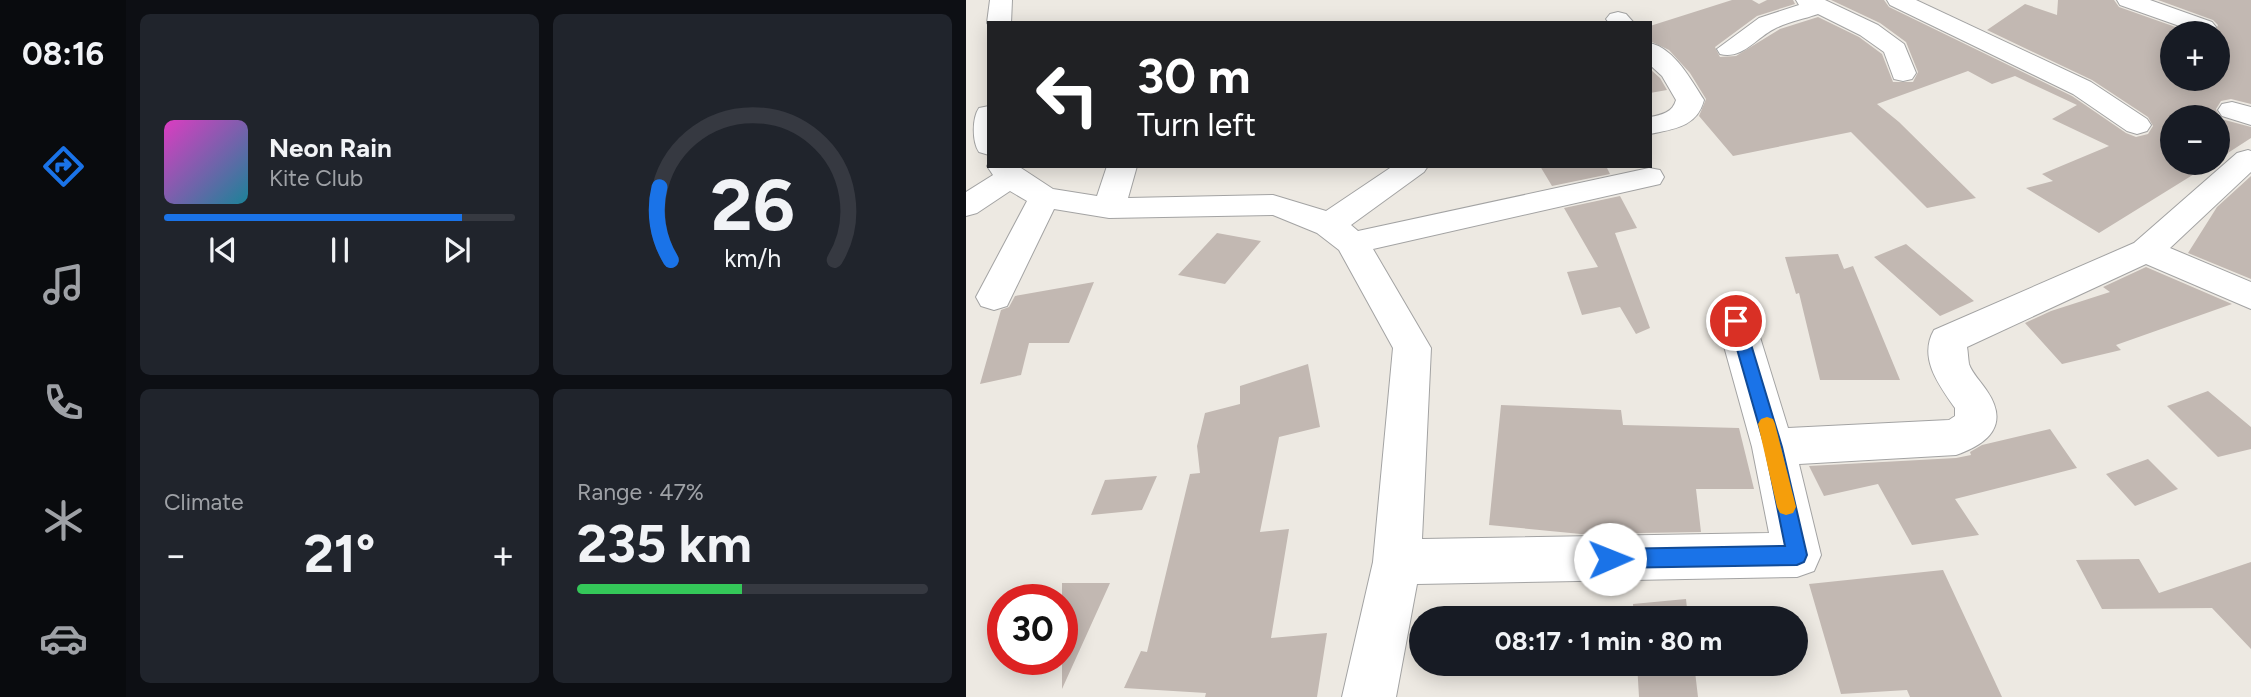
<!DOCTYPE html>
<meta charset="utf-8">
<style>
body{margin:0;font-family:Figtree,sans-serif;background:#20242c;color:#f1f3f6;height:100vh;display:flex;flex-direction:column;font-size:26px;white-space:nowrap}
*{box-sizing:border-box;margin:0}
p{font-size:23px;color:#9ea1a6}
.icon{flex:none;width:38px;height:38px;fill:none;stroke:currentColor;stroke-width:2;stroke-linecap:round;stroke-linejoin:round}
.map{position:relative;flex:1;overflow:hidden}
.panel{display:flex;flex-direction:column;gap:14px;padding:14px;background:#0d0f14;width:840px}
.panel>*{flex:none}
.guide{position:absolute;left:21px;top:21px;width:665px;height:147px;border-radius:0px;box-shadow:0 4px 18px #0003;background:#202124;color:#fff;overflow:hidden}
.controls{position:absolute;left:1194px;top:21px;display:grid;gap:14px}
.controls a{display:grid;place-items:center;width:70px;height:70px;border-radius:50%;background:#171b24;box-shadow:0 4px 18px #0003;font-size:35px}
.speed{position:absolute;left:21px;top:584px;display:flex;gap:14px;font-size:35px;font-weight:700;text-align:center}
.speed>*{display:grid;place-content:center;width:91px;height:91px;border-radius:50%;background:#171b24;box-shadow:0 4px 18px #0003;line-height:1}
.speed .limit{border:10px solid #d22;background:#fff;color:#111}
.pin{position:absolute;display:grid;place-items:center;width:60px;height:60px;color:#fff;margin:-30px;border:4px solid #fff;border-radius:50%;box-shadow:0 2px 7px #0007}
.me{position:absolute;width:77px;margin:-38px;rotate:89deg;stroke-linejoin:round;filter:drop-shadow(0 0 5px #0008)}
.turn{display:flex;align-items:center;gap:24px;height:147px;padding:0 35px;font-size:32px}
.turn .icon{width:91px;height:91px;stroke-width:2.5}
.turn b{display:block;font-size:49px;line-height:60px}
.big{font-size:52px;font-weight:700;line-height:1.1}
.panel .tile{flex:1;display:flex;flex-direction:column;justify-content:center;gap:10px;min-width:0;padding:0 24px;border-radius:10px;background:#20242c}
.panel .dial{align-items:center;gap:0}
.dial svg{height:182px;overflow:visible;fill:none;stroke:#363941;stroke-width:7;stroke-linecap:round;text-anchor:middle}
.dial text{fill:#f1f3f6;stroke:none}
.song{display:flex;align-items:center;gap:21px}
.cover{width:84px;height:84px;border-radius:10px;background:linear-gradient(135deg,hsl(310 70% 55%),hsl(190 70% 35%))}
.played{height:7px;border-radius:4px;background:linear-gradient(90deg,#1a73e8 85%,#363941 85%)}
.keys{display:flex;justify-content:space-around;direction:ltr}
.heat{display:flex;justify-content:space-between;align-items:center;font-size:38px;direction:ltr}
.charge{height:10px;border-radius:5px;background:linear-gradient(90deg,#34c759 47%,#363941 0)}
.panel .tiles{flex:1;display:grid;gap:14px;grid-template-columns:repeat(2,1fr)}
.trip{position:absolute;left:443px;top:606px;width:399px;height:70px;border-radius:35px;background:#171b24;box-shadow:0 4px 18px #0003;font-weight:700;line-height:70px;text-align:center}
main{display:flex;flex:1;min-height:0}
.menu{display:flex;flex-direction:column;width:126px;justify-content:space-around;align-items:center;background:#090b0e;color:#9ea1a6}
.menu .icon{width:49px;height:49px}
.menu .on{color:#1a73e8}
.menu b{font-size:32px;color:#f1f3f6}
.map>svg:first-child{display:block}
.building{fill:#c2b8b2}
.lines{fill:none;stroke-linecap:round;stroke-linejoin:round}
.minor-casing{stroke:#a3a3a3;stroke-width:2}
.minor{fill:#fff;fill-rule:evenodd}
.route{fill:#1a73e8;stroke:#114b97;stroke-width:2}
.slow{fill:#f59e0b}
</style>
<main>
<nav class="menu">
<b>08:16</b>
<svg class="icon on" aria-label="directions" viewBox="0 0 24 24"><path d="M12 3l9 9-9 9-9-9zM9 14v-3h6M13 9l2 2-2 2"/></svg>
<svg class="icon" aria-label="music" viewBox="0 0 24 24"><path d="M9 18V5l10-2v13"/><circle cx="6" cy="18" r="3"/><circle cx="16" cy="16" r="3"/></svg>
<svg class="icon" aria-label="phone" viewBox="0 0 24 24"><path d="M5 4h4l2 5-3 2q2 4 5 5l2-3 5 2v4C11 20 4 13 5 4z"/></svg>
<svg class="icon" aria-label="climate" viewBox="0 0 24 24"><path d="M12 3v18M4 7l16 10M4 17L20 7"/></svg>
<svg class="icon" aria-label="car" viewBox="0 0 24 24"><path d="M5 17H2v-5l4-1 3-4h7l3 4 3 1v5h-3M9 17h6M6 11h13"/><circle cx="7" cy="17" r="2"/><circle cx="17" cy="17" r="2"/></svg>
</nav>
<section class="panel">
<div class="tiles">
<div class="tile">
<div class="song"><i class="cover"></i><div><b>Neon Rain</b><p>Kite Club</p></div></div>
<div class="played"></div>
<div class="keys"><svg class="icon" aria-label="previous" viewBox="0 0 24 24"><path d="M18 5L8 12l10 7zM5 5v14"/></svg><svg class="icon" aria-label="pause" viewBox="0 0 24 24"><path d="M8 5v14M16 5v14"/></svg><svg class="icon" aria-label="next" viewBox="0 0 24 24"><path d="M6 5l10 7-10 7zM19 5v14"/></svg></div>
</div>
<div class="tile dial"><svg viewBox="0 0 100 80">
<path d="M14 69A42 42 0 1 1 86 69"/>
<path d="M14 69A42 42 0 0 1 9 37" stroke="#1a73e8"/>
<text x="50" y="56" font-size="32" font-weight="700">26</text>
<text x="50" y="72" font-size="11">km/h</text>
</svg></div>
<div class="tile"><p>Climate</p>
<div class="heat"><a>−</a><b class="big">21°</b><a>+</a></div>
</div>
<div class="tile"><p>Range · 47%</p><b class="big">235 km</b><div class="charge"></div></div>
</div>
</section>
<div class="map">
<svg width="1285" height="697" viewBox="0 0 1285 697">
<rect width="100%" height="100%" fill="#ede9e2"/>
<!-- building -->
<path class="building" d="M766 0H786L793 4 801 0H827L829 4 791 16 749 47 754 57 770 56 814 29 852 17 893 37 916 54 927 82H947L952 72 940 42 914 23 865 0H918L923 7 1106 96 1160 133 1170 137 1182 134 1187 126 1182 117 1126 80 1021 30 1059 4 1091 15 1092 0H1148L1153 7 1218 30 1217 33H1206V79H1251V33H1248L1252 25 1247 20 1192 0H1285V104L1265 99 1255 101 1250 109 1255 119 1285 127V138L1251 160V117H1206V163H1246L1133 233 1060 188 1087 181 1076 174 1143 146 1086 119 1111 105 1049 76 1026 84 1002 71 911 104 933 122 1010 198 961 208 885 132 767 156 733 116 740 99 724 73 703 50 684 41V26Z
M684 69 694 78 701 90 684 93Z
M574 166H640L644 174 586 186Z
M1285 176V279L1222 253 1251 207Z
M654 196 671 228 649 233 684 328 670 334 654 307 616 315 601 272 632 267 598 208Z
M251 233 295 241 259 284 212 275Z
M940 244 984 281 1008 301 974 316 908 257Z
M872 254 878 269 887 266 934 380H854L833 293 830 294 819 257Z
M1180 267 1266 304 1150 345 1155 350 1096 364 1059 323 1085 311 1144 292 1137 287Z
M128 282 103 343H63L55 375 14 384 35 310 43 307 49 296Z
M342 364 354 427 313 437 294 532 323 529 305 638 361 633 351 697H239L240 693 158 688 175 651 181 652 224 474 234 473 231 446 239 413 274 404V386Z
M1242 391 1285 427V449L1252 457 1201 406Z
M535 405 655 410 657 425 773 428 788 489H730L735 532 615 534 523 525Z
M1084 429 1111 468 989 499 1013 535 946 545 912 484 858 496 843 466 990 458 1005 455 1004 452 1016 445Z
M1182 459 1212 489 1169 506 1140 474Z
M191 476 176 510 125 515 139 480Z
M1173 559 1193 593 1285 562V649L1246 608 1136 609 1110 560Z
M977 570 1036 697H944L941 690 875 694 843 584Z
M96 583H144L96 689Z
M720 599 722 618H668L667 604Z
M671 663H728L732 697H673Z"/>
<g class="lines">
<!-- minor casing -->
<g class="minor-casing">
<path id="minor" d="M24 0H46L45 23H23V25L21 23Z
M830 0H859L912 25 938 44 950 73 946 79 937 81 928 79 918 52 894 35 852 14C838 19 821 22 808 29 790 38 776 60 754 54L751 49 793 18 833 5Z
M921 0H950L1125 82 1181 119 1185 125 1181 131 1171 134 1161 131 1107 94 924 5Z
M1151 0H1184L1246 22 1250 27 1245 33H1220L1222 29 1154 5Z
M652 12 660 14 668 23H643L640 19 644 14Z
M684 43C709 49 725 80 738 100 731 127 708 129 684 134V117C696 115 707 112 710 100L696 76 684 65Z
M1266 102 1285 107V125L1256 116 1252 110 1256 104Z
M23 106V155L13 152C6 142 6 118 13 108Z
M1282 150 1285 151V172L1204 248 1285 282V309L1180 264 1001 347C1002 352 1002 358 1003 364 1006 373 1016 383 1021 391 1044 425 1022 444 990 455L833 464 855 555 848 571 831 577 451 584 430 697H376L407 562 427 348 373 250 351 233 307 215 143 218 88 209 41 306 28 310 15 306 10 297 61 201 44 191 11 213 0 216V192L27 175 21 166 23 163V166H52L87 189 131 196 141 166H171L162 198 307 195 360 211 427 166H462L458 172 385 225 392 231 683 168 694 170 698 177 694 184 407 249 465 348 456 539 803 533 786 447 751 321 757 311 770 307 783 311 789 321 822 428 983 420 989 416V408C973 385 952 358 968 330L1168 243 1271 153Z"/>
</g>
<!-- minor -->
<use href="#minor" class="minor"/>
</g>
<!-- route -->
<path class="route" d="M770 315 778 321 816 447 841 555 838 562 831 565 644 568 637 565 634 559 637 552 644 549 819 546 799 447 763 321Z"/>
<!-- slow -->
<path class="slow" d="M801 417 807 419 809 424 830 507 827 513 820 515 814 513 811 507 792 424 795 419Z"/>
</svg>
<div class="controls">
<a>+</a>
<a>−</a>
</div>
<div class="speed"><div class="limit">30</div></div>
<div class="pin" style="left:770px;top:321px;background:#d93025"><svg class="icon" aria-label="arrive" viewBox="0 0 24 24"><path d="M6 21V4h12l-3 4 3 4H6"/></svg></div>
<svg class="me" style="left:644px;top:559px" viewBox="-20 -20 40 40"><circle r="19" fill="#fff"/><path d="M0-13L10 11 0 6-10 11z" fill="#1a73e8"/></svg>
<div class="trip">08:17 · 1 min · 80 m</div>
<div class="guide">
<div class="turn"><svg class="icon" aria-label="left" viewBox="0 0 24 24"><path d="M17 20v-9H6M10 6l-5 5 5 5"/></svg><div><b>30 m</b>Turn left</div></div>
</div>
</div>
</main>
